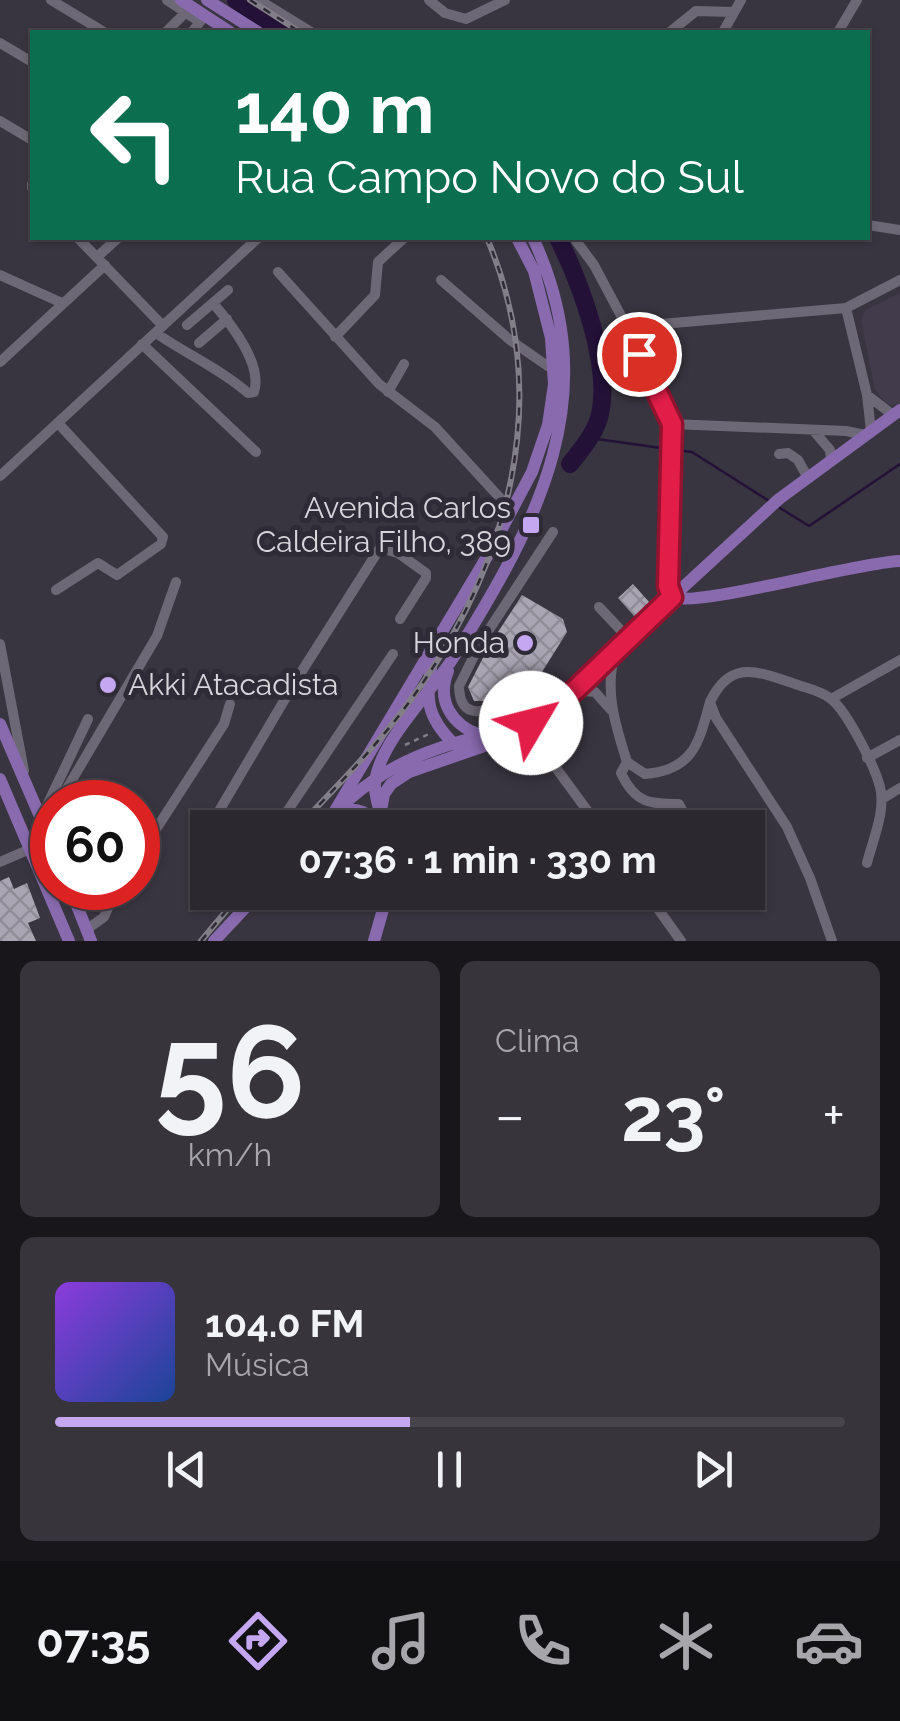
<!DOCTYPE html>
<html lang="pt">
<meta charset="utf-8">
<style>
body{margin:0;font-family:Raleway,sans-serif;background:#37343c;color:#f1f3f6;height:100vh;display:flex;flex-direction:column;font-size:38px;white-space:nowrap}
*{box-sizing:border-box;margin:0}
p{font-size:32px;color:#a6a6ab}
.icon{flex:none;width:55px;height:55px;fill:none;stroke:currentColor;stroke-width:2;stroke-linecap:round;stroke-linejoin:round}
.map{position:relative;height:941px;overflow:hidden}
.sheet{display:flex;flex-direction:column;gap:20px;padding:20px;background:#18161a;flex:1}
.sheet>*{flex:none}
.guide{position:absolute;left:30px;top:30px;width:840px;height:210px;border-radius:0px;box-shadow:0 2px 8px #0004,0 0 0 2px #47444c;background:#0b6e4f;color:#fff;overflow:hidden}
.speed{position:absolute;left:30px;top:780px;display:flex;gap:20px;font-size:50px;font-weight:700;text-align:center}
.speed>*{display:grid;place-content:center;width:130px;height:130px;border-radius:50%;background:#2b2830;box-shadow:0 2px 8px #0004,0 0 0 2px #47444c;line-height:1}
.speed .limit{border:15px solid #d22;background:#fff;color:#111}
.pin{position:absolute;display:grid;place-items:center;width:85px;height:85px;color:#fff;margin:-42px;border:5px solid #fff;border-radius:50%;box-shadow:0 2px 10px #0007}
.me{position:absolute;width:110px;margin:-55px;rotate:53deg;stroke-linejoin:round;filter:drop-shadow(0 0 8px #0008)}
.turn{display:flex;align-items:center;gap:35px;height:210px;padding:0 40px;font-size:45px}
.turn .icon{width:130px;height:130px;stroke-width:2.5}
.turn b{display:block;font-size:70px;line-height:85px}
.big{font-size:75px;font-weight:700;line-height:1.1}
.sheet .tile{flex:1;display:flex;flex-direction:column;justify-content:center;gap:15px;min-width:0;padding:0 35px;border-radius:15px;background:#37343c}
.sheet .dial{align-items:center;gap:0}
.dial b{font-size:130px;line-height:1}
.song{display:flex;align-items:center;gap:30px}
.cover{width:120px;height:120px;border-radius:15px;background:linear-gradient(135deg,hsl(270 70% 55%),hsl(220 70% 35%))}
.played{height:10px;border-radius:5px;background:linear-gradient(90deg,#c5a7f1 45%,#47444c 45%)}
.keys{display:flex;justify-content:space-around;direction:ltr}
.heat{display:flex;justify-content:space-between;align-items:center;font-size:55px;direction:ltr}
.sheet .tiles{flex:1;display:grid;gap:20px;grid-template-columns:1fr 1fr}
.tile:last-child{grid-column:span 2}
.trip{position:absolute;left:190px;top:810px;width:575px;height:100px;border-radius:0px;background:#2b2830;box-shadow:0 2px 8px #0004,0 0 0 2px #47444c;font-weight:700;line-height:100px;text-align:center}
.tab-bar{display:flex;height:160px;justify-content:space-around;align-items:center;background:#111013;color:#a6a6ab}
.tab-bar .icon{width:70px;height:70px}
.tab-bar .selected{color:#c5a7f1}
.tab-bar b{font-size:45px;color:#f1f3f6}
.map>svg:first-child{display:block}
.built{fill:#423b4c}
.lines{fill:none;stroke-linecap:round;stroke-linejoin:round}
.stream{stroke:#241138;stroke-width:2.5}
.river{stroke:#241138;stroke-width:18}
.building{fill:url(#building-cross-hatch)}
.path{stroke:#837f88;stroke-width:2.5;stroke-dasharray:5 5;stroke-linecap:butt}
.minor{stroke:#6d6875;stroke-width:10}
.major{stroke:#896aaf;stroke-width:12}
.rail-casing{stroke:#837f88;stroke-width:6}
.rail{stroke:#2f2b36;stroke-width:2.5;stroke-dasharray:8;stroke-linecap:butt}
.route-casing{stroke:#92132f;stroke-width:25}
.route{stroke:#e11d48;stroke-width:18}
.poi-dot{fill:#c5a7f1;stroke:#2f2b36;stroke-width:4}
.labels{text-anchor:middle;stroke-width:10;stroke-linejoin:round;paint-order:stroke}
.poi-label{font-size:30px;fill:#d7d4db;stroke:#2f2b36;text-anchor:end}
</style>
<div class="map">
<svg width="900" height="941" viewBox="0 0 900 941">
<defs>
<pattern id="building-cross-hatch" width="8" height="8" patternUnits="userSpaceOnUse" patternTransform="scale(2.5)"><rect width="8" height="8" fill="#aaa5b3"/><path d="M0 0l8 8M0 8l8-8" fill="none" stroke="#908c97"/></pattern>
</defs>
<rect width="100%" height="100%" fill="#393540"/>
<!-- built -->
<path class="built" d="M900 293V402L893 405 886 403 875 389 861 319 866 310Z"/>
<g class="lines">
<!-- stream -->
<path class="stream" d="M590 438 668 449
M676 450 692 452 769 501
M780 508 809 526 900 464"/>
<!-- river -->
<path class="river" d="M236 0 284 32
M558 238C580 282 613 368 599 418 594 435 581 450 570 464"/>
</g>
<!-- building -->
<path class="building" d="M633 584 650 603 635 617 618 598Z
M522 595 563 619 567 632 537 680 541 687 523 688 487 701H474L468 687 489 646Z
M9 877 14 889 27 883 40 918 28 923 36 941H0V881Z"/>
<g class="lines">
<!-- path -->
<path class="path" d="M405 745 431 733"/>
<!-- minor -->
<path class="minor" d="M51 0 104 32
M167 0 200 22 192 32
M259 0 311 32
M429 0 445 13 466 19 505 0
M166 32 186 12
M670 32 696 11 733 12
M723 32 741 0
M838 32 857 0
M0 43 32 62
M0 121 32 140
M32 184V188
M868 225 900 230
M78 238 163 326
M574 238 594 265 627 327 672 424 668 586 673 597
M97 257 118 238
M278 272 379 384 435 427 512 511
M0 275 62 303
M441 280 510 340 552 369
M846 308 867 395 871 431
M187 325 228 290
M627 327 846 308 900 280
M156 333C186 354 219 368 248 393L254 392C263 364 231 324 213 303
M335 337 375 295 378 262 404 238
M199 343 227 319
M142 344 256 452
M0 362 105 265
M388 392 404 364
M867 395 893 415
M672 424 846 431 865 435
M813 430 830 450 831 460
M779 454 788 453 798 460 808 478
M0 476 258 238
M553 532 481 642 459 686C460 737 512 695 534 695 542 695 550 700 557 705
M56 590 98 563 117 575 161 544 163 537 58 423
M599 607 629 639
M0 644 24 771
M616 652C603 688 616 727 627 762L645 774C694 770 699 742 710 702
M575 690 595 692 611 710
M831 699 900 660
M512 735 523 745 537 742
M537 742 600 828
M537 742 544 730V715
M867 758 900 740
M627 762 621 773C635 803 649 804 679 804L691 828
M882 799 900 788
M59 802 157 636 176 582
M42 816 88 719
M209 828 295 682 380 548 398 553 426 573V578L400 619
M276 828 393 654
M208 831 201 861 208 876
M138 857 224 724 230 704
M0 862 30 849
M228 892 247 907
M646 892 681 941
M86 930 104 917 117 888
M832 941 810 878 787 827 716 718 710 702C731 658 758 672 795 684 806 688 822 691 831 699 847 711 875 767 880 787 886 811 873 839 867 863"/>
<!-- major -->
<path class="major" d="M181 0 230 32
M207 0 258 32
M673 597C695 608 858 562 900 561
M433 654C427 695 422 713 455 745
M448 671C436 701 452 725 480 735
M0 724 52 844
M0 779 69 941
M381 811 384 794 391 784 409 772 493 743 544 715 779 499 900 410
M337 812C357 805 369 813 383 828
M333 814 488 555 532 472 548 425 554 384 551 338 534 271 517 238
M320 828C378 764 428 748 509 729
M385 828C381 814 374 797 375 783 379 741 434 690 455 655 539 520 606 395 533 238
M70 888 91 941
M214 941 260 892
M374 941 388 892"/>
<!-- rail casing -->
<g class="rail-casing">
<path id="rail" d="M250 0 300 32
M297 828C334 789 372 751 404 709 508 571 556 401 487 238
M201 941 242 892"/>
</g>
<!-- rail -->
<use href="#rail" class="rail"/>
</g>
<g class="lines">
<!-- route casing -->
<g class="route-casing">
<path id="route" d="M531 723 575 690 672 597 668 586 672 424 639 354"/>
</g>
<!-- route -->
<use href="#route" class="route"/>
</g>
<!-- markers -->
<g class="poi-dot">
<rect x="521" y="515" width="20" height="20" rx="5"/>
<circle cx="525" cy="643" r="10"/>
<circle cx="108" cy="685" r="10"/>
</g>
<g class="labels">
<!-- poi labels -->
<g class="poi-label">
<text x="511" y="518">Avenida Carlos<tspan x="511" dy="34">Caldeira Filho, 389</tspan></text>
<text x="505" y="653">Honda</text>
<text x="128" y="695" text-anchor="start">Akki Atacadista</text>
</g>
</g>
</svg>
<div class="speed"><div class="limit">60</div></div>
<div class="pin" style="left:639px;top:354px;background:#d93025"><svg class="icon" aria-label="arrive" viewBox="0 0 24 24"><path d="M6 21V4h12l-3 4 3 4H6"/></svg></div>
<svg class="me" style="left:531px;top:723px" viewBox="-20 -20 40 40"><circle r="19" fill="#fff"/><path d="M0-13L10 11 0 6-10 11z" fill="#e11d48"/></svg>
<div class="trip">07:36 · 1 min · 330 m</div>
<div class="guide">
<div class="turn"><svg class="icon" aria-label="left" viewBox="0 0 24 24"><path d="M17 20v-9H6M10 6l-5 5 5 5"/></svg><div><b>140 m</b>Rua Campo Novo do Sul</div></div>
</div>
</div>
<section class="sheet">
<div class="tiles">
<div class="tile dial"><b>56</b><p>km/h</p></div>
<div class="tile"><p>Clima</p>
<div class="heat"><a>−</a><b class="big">23°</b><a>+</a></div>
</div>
<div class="tile">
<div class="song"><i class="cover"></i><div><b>104.0 FM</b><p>Música</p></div></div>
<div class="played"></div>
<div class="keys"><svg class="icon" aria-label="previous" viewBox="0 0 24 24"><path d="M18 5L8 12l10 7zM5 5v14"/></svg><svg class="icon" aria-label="pause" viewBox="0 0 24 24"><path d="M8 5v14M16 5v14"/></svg><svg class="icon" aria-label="next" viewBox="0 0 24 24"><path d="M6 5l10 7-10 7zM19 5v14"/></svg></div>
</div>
</div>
</section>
<nav class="tab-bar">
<b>07:35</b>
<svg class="icon selected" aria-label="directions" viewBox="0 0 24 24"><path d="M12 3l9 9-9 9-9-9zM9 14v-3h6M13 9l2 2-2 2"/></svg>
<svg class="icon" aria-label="music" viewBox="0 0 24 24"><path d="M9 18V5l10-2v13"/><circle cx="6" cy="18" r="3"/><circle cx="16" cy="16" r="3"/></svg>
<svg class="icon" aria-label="phone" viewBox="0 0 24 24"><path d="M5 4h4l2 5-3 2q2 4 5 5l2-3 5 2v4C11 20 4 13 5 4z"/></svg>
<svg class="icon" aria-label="climate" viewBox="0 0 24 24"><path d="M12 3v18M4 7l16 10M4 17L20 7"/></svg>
<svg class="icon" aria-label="car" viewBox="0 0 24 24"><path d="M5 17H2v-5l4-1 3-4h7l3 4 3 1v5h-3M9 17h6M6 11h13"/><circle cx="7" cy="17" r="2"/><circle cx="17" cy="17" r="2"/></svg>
</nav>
